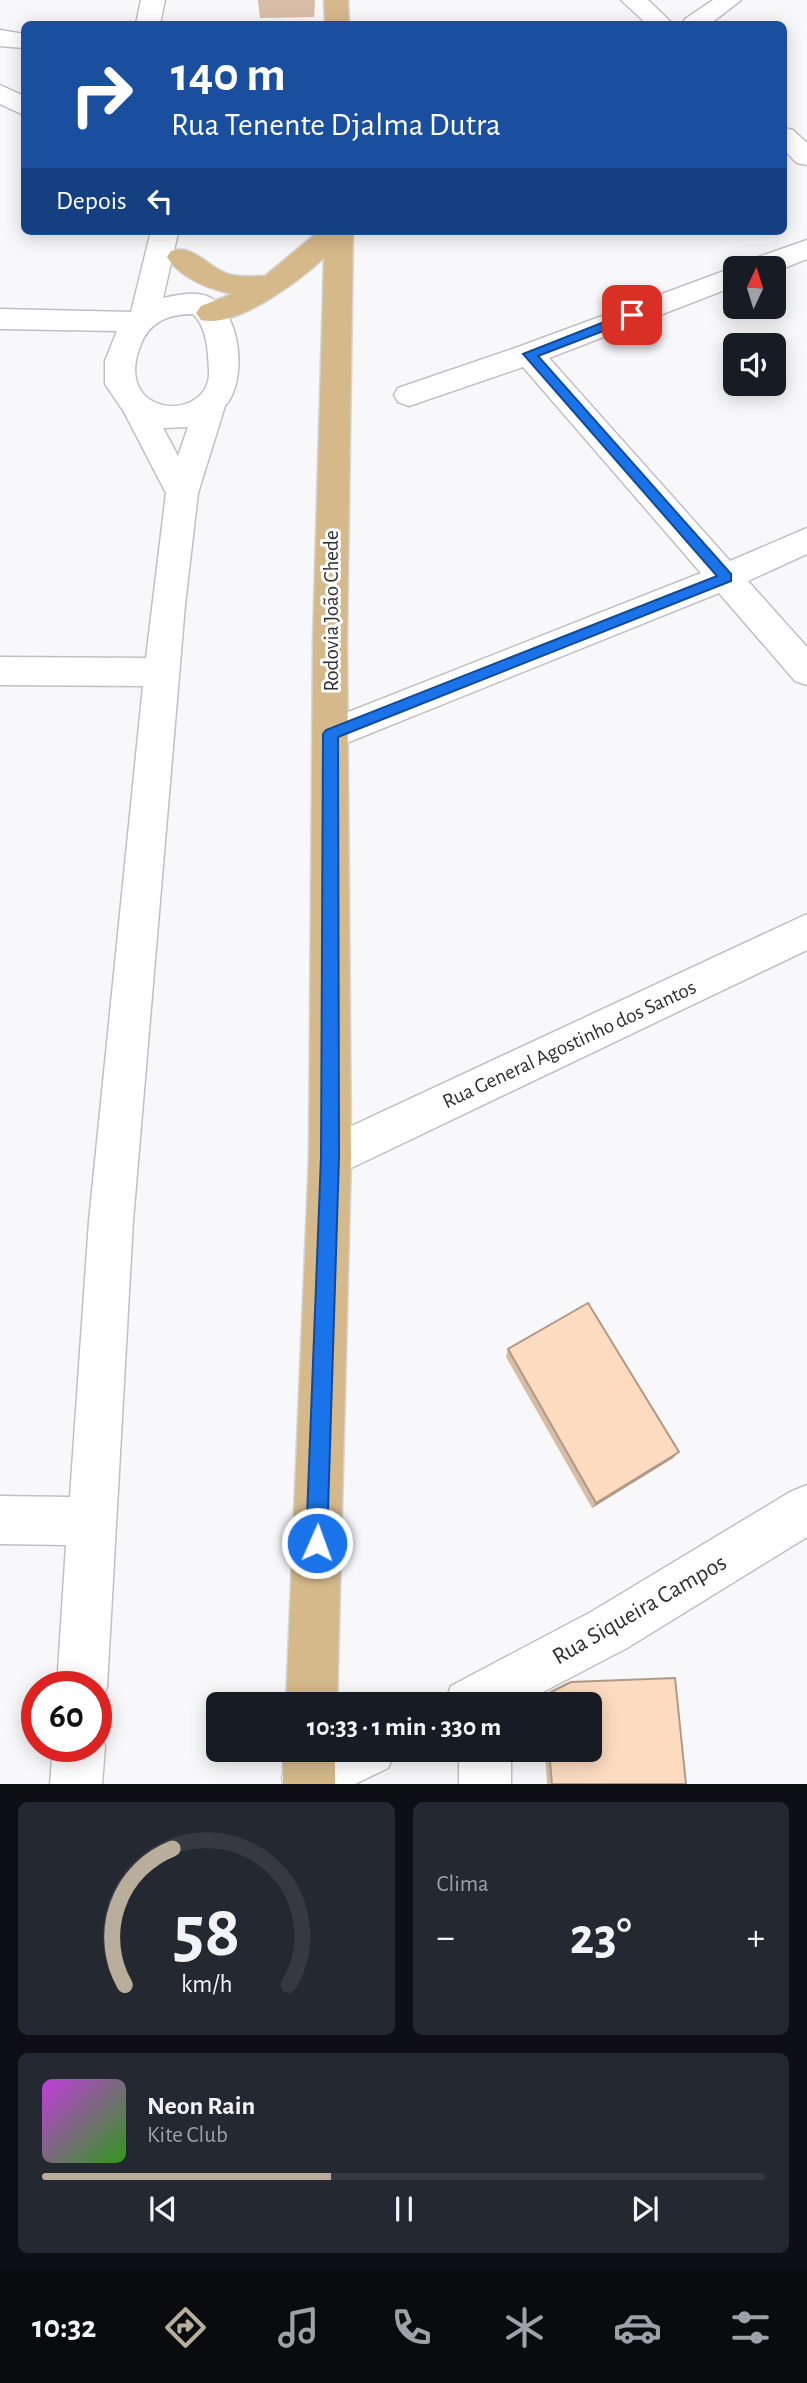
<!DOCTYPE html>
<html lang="pt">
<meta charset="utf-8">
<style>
body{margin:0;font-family:"Alegreya Sans",sans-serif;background:#242831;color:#f1f3f6;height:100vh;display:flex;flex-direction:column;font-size:26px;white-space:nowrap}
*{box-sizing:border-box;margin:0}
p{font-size:23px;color:#9ea1a6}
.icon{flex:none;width:38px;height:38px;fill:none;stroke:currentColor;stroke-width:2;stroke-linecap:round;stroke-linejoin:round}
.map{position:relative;height:1784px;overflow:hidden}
.sheet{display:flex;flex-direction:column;gap:18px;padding:18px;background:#0d0f14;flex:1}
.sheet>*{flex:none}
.guide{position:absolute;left:21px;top:21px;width:766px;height:214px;border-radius:10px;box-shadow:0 4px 18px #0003;background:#1a4fa0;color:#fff;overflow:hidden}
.needle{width:46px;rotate:4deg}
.tools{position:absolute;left:723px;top:256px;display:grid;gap:14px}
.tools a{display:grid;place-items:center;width:63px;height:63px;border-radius:10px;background:#171b24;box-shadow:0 4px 18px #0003;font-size:35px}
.speed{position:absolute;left:21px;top:1671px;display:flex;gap:14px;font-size:35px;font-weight:700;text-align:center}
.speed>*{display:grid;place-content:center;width:91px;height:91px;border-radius:50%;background:#171b24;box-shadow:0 4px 18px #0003;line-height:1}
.speed .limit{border:10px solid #d22;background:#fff;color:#111}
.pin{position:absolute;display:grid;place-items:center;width:60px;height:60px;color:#fff;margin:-30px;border-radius:14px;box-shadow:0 4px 10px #0006}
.me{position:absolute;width:77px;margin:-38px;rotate:2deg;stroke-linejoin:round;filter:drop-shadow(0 0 5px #0008)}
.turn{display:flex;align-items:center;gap:24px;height:147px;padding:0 35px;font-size:32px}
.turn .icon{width:91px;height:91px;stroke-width:2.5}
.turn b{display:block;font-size:49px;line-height:60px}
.then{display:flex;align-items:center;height:66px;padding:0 35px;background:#0003;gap:14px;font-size:26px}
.big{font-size:52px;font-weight:700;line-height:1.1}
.sheet .widget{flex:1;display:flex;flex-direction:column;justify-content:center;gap:10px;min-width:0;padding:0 24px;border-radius:10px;background:#242831}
.sheet .dial{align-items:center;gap:0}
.dial svg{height:182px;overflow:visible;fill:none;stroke:#363941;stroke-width:7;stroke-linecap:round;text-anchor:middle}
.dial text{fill:#f1f3f6;stroke:none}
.song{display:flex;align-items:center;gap:21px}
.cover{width:84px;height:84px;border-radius:10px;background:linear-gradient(135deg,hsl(290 70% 55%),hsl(110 70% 35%))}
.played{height:7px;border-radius:4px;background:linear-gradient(90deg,#b8ae9b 40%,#363941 40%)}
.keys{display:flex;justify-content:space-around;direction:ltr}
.heat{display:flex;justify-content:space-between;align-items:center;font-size:38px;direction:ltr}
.sheet .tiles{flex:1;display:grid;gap:18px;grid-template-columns:1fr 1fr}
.widget:last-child{grid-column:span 2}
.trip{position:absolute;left:206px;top:1692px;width:396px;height:70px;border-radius:10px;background:#171b24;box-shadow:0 4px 18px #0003;font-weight:700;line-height:70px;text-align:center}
.dock{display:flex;height:112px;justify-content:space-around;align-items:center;background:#090b0e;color:#9ea1a6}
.dock .icon{width:49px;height:49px}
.dock .current{color:#b8ae9b}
.dock b{font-size:32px;color:#f1f3f6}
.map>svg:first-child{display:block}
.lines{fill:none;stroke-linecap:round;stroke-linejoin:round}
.minor-casing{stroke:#c0c0c2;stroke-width:3}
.major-casing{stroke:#d5d5d6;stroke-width:3}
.minor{fill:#fff;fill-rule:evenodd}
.major{fill:#d6b98a;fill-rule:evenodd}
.wall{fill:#d9bca6}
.shaded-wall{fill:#b09987}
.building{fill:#fcdbc1;stroke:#b09987;stroke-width:2}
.route{fill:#1a73e8;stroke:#114b97;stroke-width:2}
.labels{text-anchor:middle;stroke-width:6;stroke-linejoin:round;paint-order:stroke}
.street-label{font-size:21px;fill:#2f2f30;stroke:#fff}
.near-street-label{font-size:24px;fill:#2f2f30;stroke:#fff}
</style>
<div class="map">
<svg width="807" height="1785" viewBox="0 0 807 1785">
<rect width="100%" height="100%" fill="#f8f8fa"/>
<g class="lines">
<!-- minor casing -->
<g class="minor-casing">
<path id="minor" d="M141 0H165L160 24H136Z
M621 0H648L673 24H647Z
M713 0H741L710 24H682L685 19Z
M0 30 24 34V48L0 46Z
M0 85 24 96V115L0 104Z
M784 128 793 130 807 143V165L797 163 784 150Z
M151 231 178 233 163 298C177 295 198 290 211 298 242 315 247 382 225 406L198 493 185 605 133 1221 107 1687 100 1705 96 1707V1687H57L66 1545 0 1544V1496L70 1497 89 1221 143 686 0 685V657L146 658 166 493 124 412 105 384V361L117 331 0 329V309L131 312ZM193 314C207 328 208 350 209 370 212 424 110 419 141 344 150 321 170 314 193 314ZM188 427 178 456 163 428Z
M807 240V259L774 272V268H743L747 261Z
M735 267 739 268H735V286L549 358 730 561 807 528V554L748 581 807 647V685L795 681 719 593 344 744 331 749 318 744 313 734 318 724 701 573 523 367 409 406 398 402 394 395 398 388 518 347Z
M807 914V950L345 1171 330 1177 315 1171 309 1157 315 1143Z
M807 1485V1537L627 1648 520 1704H444L451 1686 591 1612 790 1492Z
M96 1727 105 1746 102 1785H50L53 1746H96Z
M311 1750H396L388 1768 353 1785H284L282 1778 289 1759Z
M459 1750H511V1785H459Z"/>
</g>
<!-- major casing -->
<g class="major-casing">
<path id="major" d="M324 0H348L349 24H325Z
M319 231H353L347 641 351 1157 337 1704H286L309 1157 313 641 324 258C299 281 236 329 201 320L196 313 201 306 232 294C209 289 180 278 167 257L171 251C196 244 208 269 231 275 242 277 254 276 265 276Z
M283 1750H335V1785H283Z"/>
</g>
<!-- minor -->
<use href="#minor" class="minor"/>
<!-- major -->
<use href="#major" class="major"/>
</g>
<!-- wall -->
<path class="wall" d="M258 0H315L314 17 260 18Z
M508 1349 673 1458 592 1508 506 1357Z
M571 1682 686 1784H547L545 1750H590V1704H542L541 1696 566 1683Z"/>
<!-- shaded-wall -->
<path class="shaded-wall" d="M679 1452 673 1458 592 1508 596 1503Z"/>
<!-- building -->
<path class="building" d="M588 1303 679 1452 596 1503 508 1349Z
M675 1678 686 1784H552L549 1750H590V1704H546L545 1695 571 1682Z"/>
<!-- route -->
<path class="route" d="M632 311 637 312V318L538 356 731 574V581L338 737 339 1157 327 1543 324 1550 317 1553 309 1550 306 1543 321 1157 323 734 326 730 717 576 523 354Z"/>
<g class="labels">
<!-- street labels -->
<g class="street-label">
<text transform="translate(331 611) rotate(-90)" y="7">Rodovia João Chede</text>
<text transform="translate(569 1044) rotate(-25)" y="7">Rua General Agostinho dos Santos</text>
</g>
<!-- near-street labels -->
<g class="near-street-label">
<text transform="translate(639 1609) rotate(-30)" y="8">Rua Siqueira Campos</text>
</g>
</g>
</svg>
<div class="tools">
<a><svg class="needle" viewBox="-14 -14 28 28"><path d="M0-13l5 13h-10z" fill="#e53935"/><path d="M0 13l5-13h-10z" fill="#9ea1a6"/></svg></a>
<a><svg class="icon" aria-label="sound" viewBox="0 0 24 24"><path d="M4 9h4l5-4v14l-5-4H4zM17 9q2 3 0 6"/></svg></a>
</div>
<div class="speed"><div class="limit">60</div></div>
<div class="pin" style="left:632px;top:315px;background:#d93025"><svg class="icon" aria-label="arrive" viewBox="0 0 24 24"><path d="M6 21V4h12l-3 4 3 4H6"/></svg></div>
<svg class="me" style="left:317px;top:1543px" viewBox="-20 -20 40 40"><circle r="17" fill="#1a73e8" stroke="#fff" stroke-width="3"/><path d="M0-11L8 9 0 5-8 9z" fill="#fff"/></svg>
<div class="trip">10:33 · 1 min · 330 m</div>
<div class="guide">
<div class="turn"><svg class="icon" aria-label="right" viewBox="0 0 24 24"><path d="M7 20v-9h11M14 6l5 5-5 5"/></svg><div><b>140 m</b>Rua Tenente Djalma Dutra</div></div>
<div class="then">Depois<svg class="icon" aria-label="left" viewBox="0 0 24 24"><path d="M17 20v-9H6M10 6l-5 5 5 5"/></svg></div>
</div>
</div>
<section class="sheet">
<div class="tiles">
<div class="widget dial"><svg viewBox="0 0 100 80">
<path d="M14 69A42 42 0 1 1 86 69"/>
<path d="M14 69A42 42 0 0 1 35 9" stroke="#b8ae9b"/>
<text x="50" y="56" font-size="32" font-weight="700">58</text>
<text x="50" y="72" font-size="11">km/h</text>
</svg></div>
<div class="widget"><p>Clima</p>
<div class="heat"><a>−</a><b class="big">23°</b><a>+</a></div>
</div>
<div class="widget">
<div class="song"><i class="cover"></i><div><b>Neon Rain</b><p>Kite Club</p></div></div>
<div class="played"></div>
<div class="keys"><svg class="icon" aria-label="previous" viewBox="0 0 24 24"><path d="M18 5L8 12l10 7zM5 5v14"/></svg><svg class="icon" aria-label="pause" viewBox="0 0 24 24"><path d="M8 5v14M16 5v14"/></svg><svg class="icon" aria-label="next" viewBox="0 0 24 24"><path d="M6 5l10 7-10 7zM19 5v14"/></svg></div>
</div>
</div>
</section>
<nav class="dock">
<b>10:32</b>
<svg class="icon current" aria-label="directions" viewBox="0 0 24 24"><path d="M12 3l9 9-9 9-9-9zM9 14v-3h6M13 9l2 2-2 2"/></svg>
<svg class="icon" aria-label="music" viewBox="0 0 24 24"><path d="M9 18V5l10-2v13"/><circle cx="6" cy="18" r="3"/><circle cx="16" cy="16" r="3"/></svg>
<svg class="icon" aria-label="phone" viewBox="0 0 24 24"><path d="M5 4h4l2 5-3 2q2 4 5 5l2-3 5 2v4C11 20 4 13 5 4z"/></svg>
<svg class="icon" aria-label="climate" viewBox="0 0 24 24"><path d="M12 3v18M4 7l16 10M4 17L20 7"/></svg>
<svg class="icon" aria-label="car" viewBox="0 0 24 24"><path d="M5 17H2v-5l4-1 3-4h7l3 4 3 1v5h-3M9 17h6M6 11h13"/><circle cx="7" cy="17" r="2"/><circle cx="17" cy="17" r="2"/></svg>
<svg class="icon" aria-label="filters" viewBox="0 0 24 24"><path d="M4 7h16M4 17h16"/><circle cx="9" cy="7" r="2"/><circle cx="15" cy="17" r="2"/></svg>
</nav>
